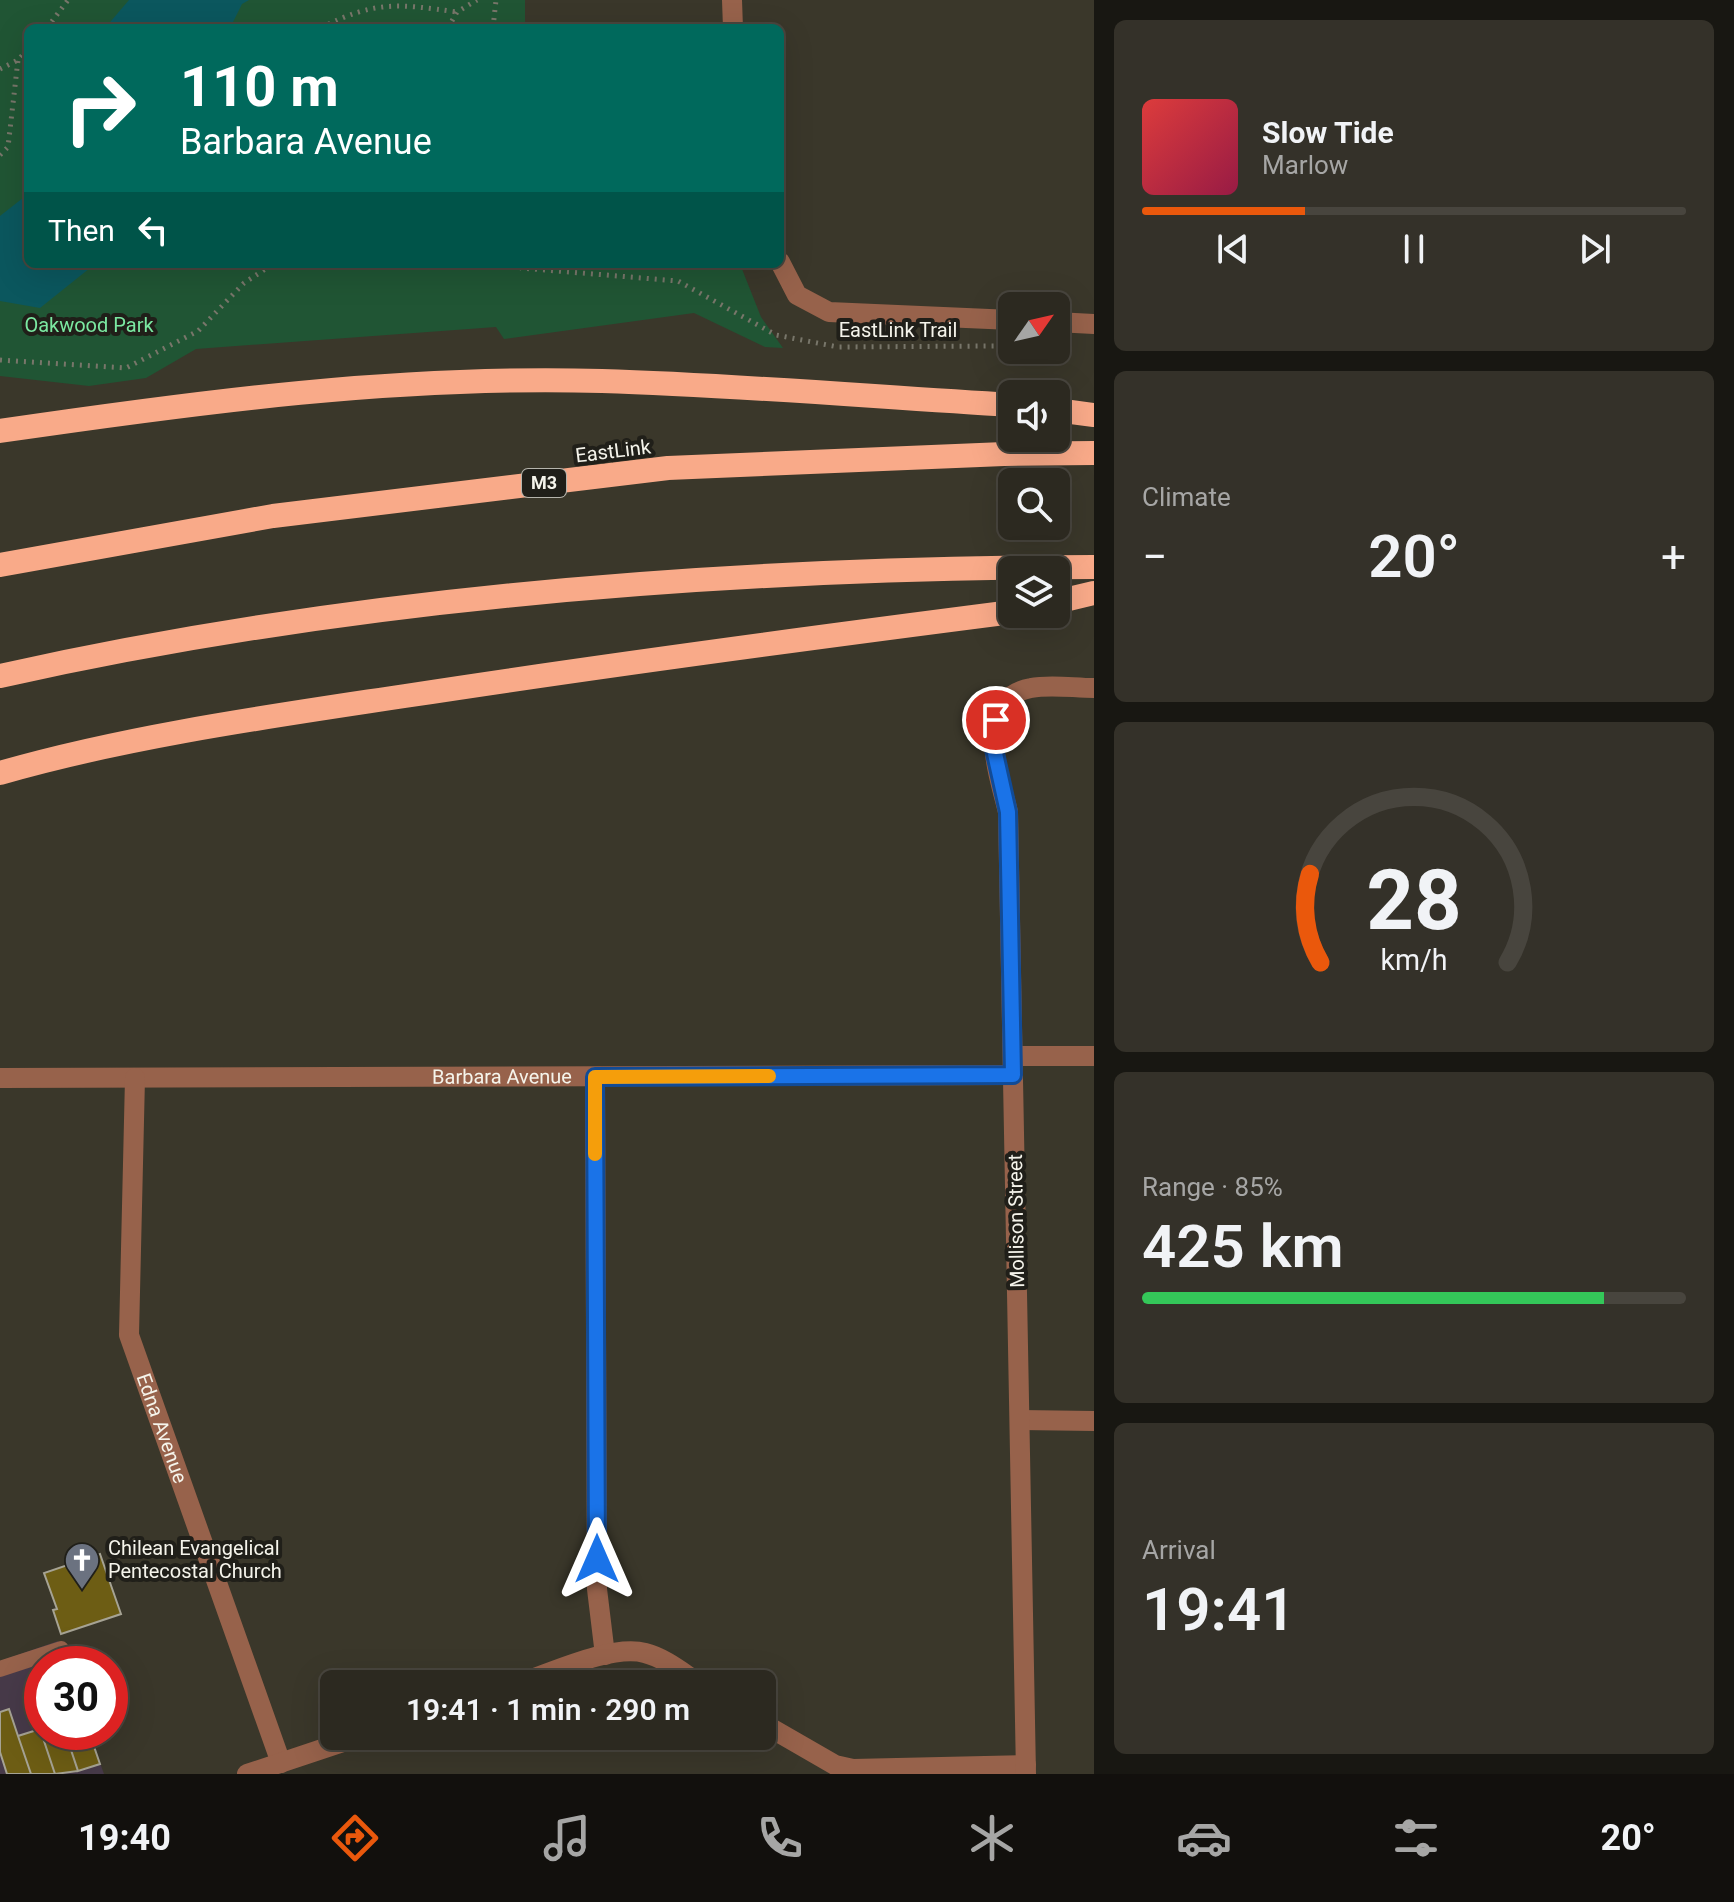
<!DOCTYPE html>
<meta charset="utf-8">
<style>
body{margin:0;font-family:Roboto,sans-serif;background:#343129;color:#f1f3f6;height:100vh;display:flex;flex-direction:column;font-size:30px;white-space:nowrap}
*{box-sizing:border-box;margin:0}
p{font-size:26px;color:#a6a6a5}
.icon{flex:none;width:44px;height:44px;fill:none;stroke:currentColor;stroke-width:2;stroke-linecap:round;stroke-linejoin:round}
.map{position:relative;flex:1;overflow:hidden}
.sheet{display:flex;flex-direction:column;gap:20px;padding:20px;background:#181712;width:640px}
.sheet>*{flex:none}
.hud{position:absolute;left:24px;top:24px;width:760px;height:244px;border-radius:12px;box-shadow:0 8px 32px #0002,0 0 0 2px #48453e;background:#00695c;color:#fff;overflow:hidden}
.needle{width:52px;rotate:56deg}
.fabs{position:absolute;left:998px;top:292px;display:grid;gap:16px}
.fabs a{display:grid;place-items:center;width:72px;height:72px;border-radius:12px;background:#2c2920;box-shadow:0 8px 32px #0002,0 0 0 2px #48453e;font-size:40px}
.speed{position:absolute;left:24px;top:1646px;display:flex;gap:16px;font-size:40px;font-weight:700;text-align:center}
.speed>*{display:grid;place-content:center;width:104px;height:104px;border-radius:50%;background:#2c2920;box-shadow:0 8px 32px #0002,0 0 0 2px #48453e;line-height:1}
.speed .limit{border:12px solid #d22;background:#fff;color:#111}
.pin{position:absolute;display:grid;place-items:center;width:68px;height:68px;color:#fff;margin:-34px;border:4px solid #fff;border-radius:50%;box-shadow:0 2px 8px #0007}
.me{position:absolute;width:88px;margin:-44px;rotate:0deg;stroke-linejoin:round;filter:drop-shadow(0 0 6px #0008)}
.turn{display:flex;align-items:center;gap:28px;height:168px;padding:0 24px;font-size:36px}
.turn .icon{width:104px;height:104px;stroke-width:2.5}
.turn b{display:block;font-size:56px;line-height:68px}
.then{display:flex;align-items:center;height:76px;padding:0 24px;background:#0003;gap:16px;font-size:30px}
.big{font-size:60px;font-weight:600;line-height:1.1}
.sheet .tile{flex:1;display:flex;flex-direction:column;justify-content:center;gap:12px;min-width:0;padding:0 28px;border-radius:12px;background:#343129}
.sheet .dial{align-items:center;gap:0}
.dial svg{height:208px;overflow:visible;fill:none;stroke:#48453e;stroke-width:7;stroke-linecap:round;text-anchor:middle}
.dial text{fill:#f1f3f6;stroke:none}
.song{display:flex;align-items:center;gap:24px}
.cover{width:96px;height:96px;border-radius:12px;background:linear-gradient(135deg,hsl(0 70% 55%),hsl(340 70% 35%))}
.played{height:8px;border-radius:4px;background:linear-gradient(90deg,#ea580c 30%,#48453e 30%)}
.keys{display:flex;justify-content:space-around;direction:ltr}
.heat{display:flex;justify-content:space-between;align-items:center;font-size:44px;direction:ltr}
.charge{height:12px;border-radius:6px;background:linear-gradient(90deg,#34c759 85%,#48453e 0)}
.trip{position:absolute;left:320px;top:1670px;width:456px;height:80px;border-radius:12px;background:#2c2920;box-shadow:0 8px 32px #0002,0 0 0 2px #48453e;font-weight:600;line-height:80px;text-align:center}
.dock{display:flex;height:128px;justify-content:space-around;align-items:center;background:#12100d;color:#a6a6a5}
.dock .icon{width:56px;height:56px}
.dock .selected{color:#ea580c}
.dock b{font-size:36px;color:#f1f3f6}
main{display:flex;flex:1;min-height:0}
.map>svg:first-child{display:block}
.commercial{fill:#473a49}
.green{fill:#205534}
.water{fill:#0b575e}
.building{fill:#6d5d14;stroke:#a6a394;stroke-width:2}
.lines{fill:none;stroke-linecap:round;stroke-linejoin:round}
.path{stroke:#78766a;stroke-width:5;stroke-dasharray:2 6;stroke-linecap:butt}
.lane{stroke:#97624b;stroke-width:16}
.street{stroke:#97624b;stroke-width:20}
.highway{stroke:#f9aa89;stroke-width:24}
.route-casing{stroke:#114b97;stroke-width:20}
.route{stroke:#1a73e8;stroke-width:14}
.slow{stroke:#f59e0b;stroke-width:14}
.labels{text-anchor:middle;stroke-width:8;stroke-linejoin:round;paint-order:stroke}
.shield{fill:#201f19;stroke:#b5b4ac;stroke-width:2}
.shield-label{font-size:18px;font-weight:bold;fill:#f5f4eb}
.park-label{font-size:20px;fill:#7be8a1;stroke:#201f19}
.street-label{font-size:20px;fill:#f5f4eb;stroke:#201f19}
.poi-label{font-size:20px;fill:#f5f4eb;stroke:#201f19;text-anchor:start}
</style>
<main>
<div class="map">
<svg width="1094" height="1774" viewBox="0 0 1094 1774">
<rect width="100%" height="100%" fill="#3a372a"/>
<!-- commercial -->
<path class="commercial" d="M58 1641 66 1664H42V1732H89L104 1774H0V1661Z"/>
<!-- green -->
<path class="green" d="M0 0H525V28H28V264H740L761 317 783 348 765 347 694 313 504 339 496 327 196 349 146 378 89 386 0 376Z"/>
<!-- water -->
<path class="water" d="M129 0H249L242 4 230 28H105Z
M28 194V264H95L40 308 0 301V216Z"/>
<!-- building -->
<path class="building" d="M100 1554 121 1614 61 1634 53 1610 57 1609 44 1573Z
M9 1709 18 1736 31 1774H7L0 1752V1712Z
M42 1728V1732H65L78 1771 55 1774 40 1729Z
M40 1729 55 1774H31L18 1736Z
M65 1732H89L100 1764 78 1771Z"/>
<g class="lines">
<!-- path -->
<path class="path" d="M47 28 68 0
M321 28C375 0 399 4 457 12
M448 28 457 12 477 0
M493 28 496 0
M0 69 18 60 28 49
M0 155 8 147 18 60
M512 264 521 268 678 281 776 335 838 347 994 346
M0 360 126 368 198 331 244 283 273 264"/>
<!-- lane -->
<path class="lane" d="M0 1669 61 1649"/>
<!-- street -->
<g class="street">
<path d="M732 0 733 28"/>
<path d="M780 262 797 295 829 312 1012 320"/>
<path d="M1056 322 1094 324"/>
<path d="M1013 1056H1094"/>
<path d="M595 1077 597 1589 605 1655"/>
<path id="s1" d="M0 1078 1013 1075"/>
<path id="s2" d="M135 1078 129 1335 281 1763"/>
<path d="M1020 1420 1094 1421"/>
<path d="M518 1684C551 1673 612 1644 645 1653 665 1658 683 1673 700 1684"/>
<path d="M762 1723 835 1765 853 1769 1026 1765"/>
<path d="M247 1774 361 1736"/>
<path d="M1026 1774 1008 812C999 775 972 699 1031 688 1050 684 1074 688 1094 688"/>
</g>
<!-- highway -->
<path class="highway" d="M1056 410 1094 415
M0 431C199 402 400 375 602 381 738 385 875 397 1012 405
M0 565 273 516 668 468 1004 454 1094 453
M1056 602 1094 593
M0 676C357 596 729 568 1094 567
M0 773C128 736 273 716 405 696 607 665 809 638 1012 612"/>
</g>
<g class="lines">
<!-- route casing -->
<g class="route-casing">
<path id="route" d="M597 1559 595 1077 1013 1075 1008 812 992 740 996 720"/>
</g>
<!-- route -->
<use href="#route" class="route"/>
<!-- slow -->
<path class="slow" d="M595 1154V1077L769 1076"/>
</g>
<!-- icons -->
<defs>
<g id="church-pin" transform="scale(1.8)"><path d="M0 17L-7.5 6A9.5 9.5 0 1 1 7.5 6Z" fill="#6b7280" stroke="#201f19"/><path d="M-1.2-6h2.4v3.5h3.3v2.4h-3.3V6h-2.4V-.1h-3.3v-2.4h3.3Z" fill="#fff"/></g>
</defs>
<g fill-rule="evenodd">
<use href="#church-pin" x="82" y="1560"/>
</g>
<g class="labels">
<!-- shield labels -->
<rect class="shield" x="522" y="469" width="44" height="28" rx="6"/>
<g class="shield-label">
<text x="544" y="489">M3</text>
</g>
<!-- park labels -->
<g class="park-label">
<text x="89" y="332">Oakwood Park</text>
</g>
<!-- street labels -->
<g class="street-label">
<text x="898" y="337">EastLink Trail</text>
<text transform="translate(613 451) rotate(-7)" y="7">EastLink</text>
<text dy="7" stroke="none"><textPath href="#s1" startOffset="502">Barbara Avenue</textPath></text>
<text transform="translate(1016 1221) rotate(-91)" y="7">Mollison Street</text>
<text dy="7" stroke="none"><textPath href="#s2" startOffset="356">Edna Avenue</textPath></text>
</g>
<!-- poi labels -->
<g class="poi-label">
<text x="108" y="1555">Chilean Evangelical<tspan x="108" dy="23">Pentecostal Church</tspan></text>
</g>
</g>
</svg>
<div class="fabs">
<a><svg class="needle" viewBox="-14 -14 28 28"><path d="M0-13l5 13h-10z" fill="#e53935"/><path d="M0 13l5-13h-10z" fill="#a6a6a5"/></svg></a>
<a><svg class="icon" aria-label="sound" viewBox="0 0 24 24"><path d="M4 9h4l5-4v14l-5-4H4zM17 9q2 3 0 6"/></svg></a>
<a><svg class="icon" aria-label="search" viewBox="0 0 24 24"><circle cx="10" cy="10" r="6"/><path d="M15 15l6 6"/></svg></a>
<a><svg class="icon" aria-label="layers" viewBox="0 0 24 24"><path d="M12 4l9 5-9 5-9-5zM3 14l9 5 9-5"/></svg></a>
</div>
<div class="speed"><div class="limit">30</div></div>
<div class="pin" style="left:996px;top:720px;background:#d93025"><svg class="icon" aria-label="arrive" viewBox="0 0 24 24"><path d="M6 21V4h12l-3 4 3 4H6"/></svg></div>
<svg class="me" style="left:597px;top:1559px" viewBox="-20 -20 40 40"><path d="M0-17L14 15 0 8-14 15z" fill="#1a73e8" stroke="#fff" stroke-width="4"/></svg>
<div class="trip">19:41 · 1 min · 290 m</div>
<div class="hud">
<div class="turn"><svg class="icon" aria-label="right" viewBox="0 0 24 24"><path d="M7 20v-9h11M14 6l5 5-5 5"/></svg><div><b>110 m</b>Barbara Avenue</div></div>
<div class="then">Then<svg class="icon" aria-label="left" viewBox="0 0 24 24"><path d="M17 20v-9H6M10 6l-5 5 5 5"/></svg></div>
</div>
</div>
<section class="sheet">
<div class="tile">
<div class="song"><i class="cover"></i><div><b>Slow Tide</b><p>Marlow</p></div></div>
<div class="played"></div>
<div class="keys"><svg class="icon" aria-label="previous" viewBox="0 0 24 24"><path d="M18 5L8 12l10 7zM5 5v14"/></svg><svg class="icon" aria-label="pause" viewBox="0 0 24 24"><path d="M8 5v14M16 5v14"/></svg><svg class="icon" aria-label="next" viewBox="0 0 24 24"><path d="M6 5l10 7-10 7zM19 5v14"/></svg></div>
</div>
<div class="tile"><p>Climate</p>
<div class="heat"><a>−</a><b class="big">20°</b><a>+</a></div>
</div>
<div class="tile dial"><svg viewBox="0 0 100 80">
<path d="M14 69A42 42 0 1 1 86 69"/>
<path d="M14 69A42 42 0 0 1 10 35" stroke="#ea580c"/>
<text x="50" y="56" font-size="32" font-weight="700">28</text>
<text x="50" y="72" font-size="11">km/h</text>
</svg></div>
<div class="tile"><p>Range · 85%</p><b class="big">425 km</b><div class="charge"></div></div>
<div class="tile"><p>Arrival</p><b class="big">19:41</b></div>
</section>
</main>
<nav class="dock">
<b>19:40</b>
<svg class="icon selected" aria-label="directions" viewBox="0 0 24 24"><path d="M12 3l9 9-9 9-9-9zM9 14v-3h6M13 9l2 2-2 2"/></svg>
<svg class="icon" aria-label="music" viewBox="0 0 24 24"><path d="M9 18V5l10-2v13"/><circle cx="6" cy="18" r="3"/><circle cx="16" cy="16" r="3"/></svg>
<svg class="icon" aria-label="phone" viewBox="0 0 24 24"><path d="M5 4h4l2 5-3 2q2 4 5 5l2-3 5 2v4C11 20 4 13 5 4z"/></svg>
<svg class="icon" aria-label="climate" viewBox="0 0 24 24"><path d="M12 3v18M4 7l16 10M4 17L20 7"/></svg>
<svg class="icon" aria-label="car" viewBox="0 0 24 24"><path d="M5 17H2v-5l4-1 3-4h7l3 4 3 1v5h-3M9 17h6M6 11h13"/><circle cx="7" cy="17" r="2"/><circle cx="17" cy="17" r="2"/></svg>
<svg class="icon" aria-label="filters" viewBox="0 0 24 24"><path d="M4 7h16M4 17h16"/><circle cx="9" cy="7" r="2"/><circle cx="15" cy="17" r="2"/></svg>
<b>20°</b>
</nav>
